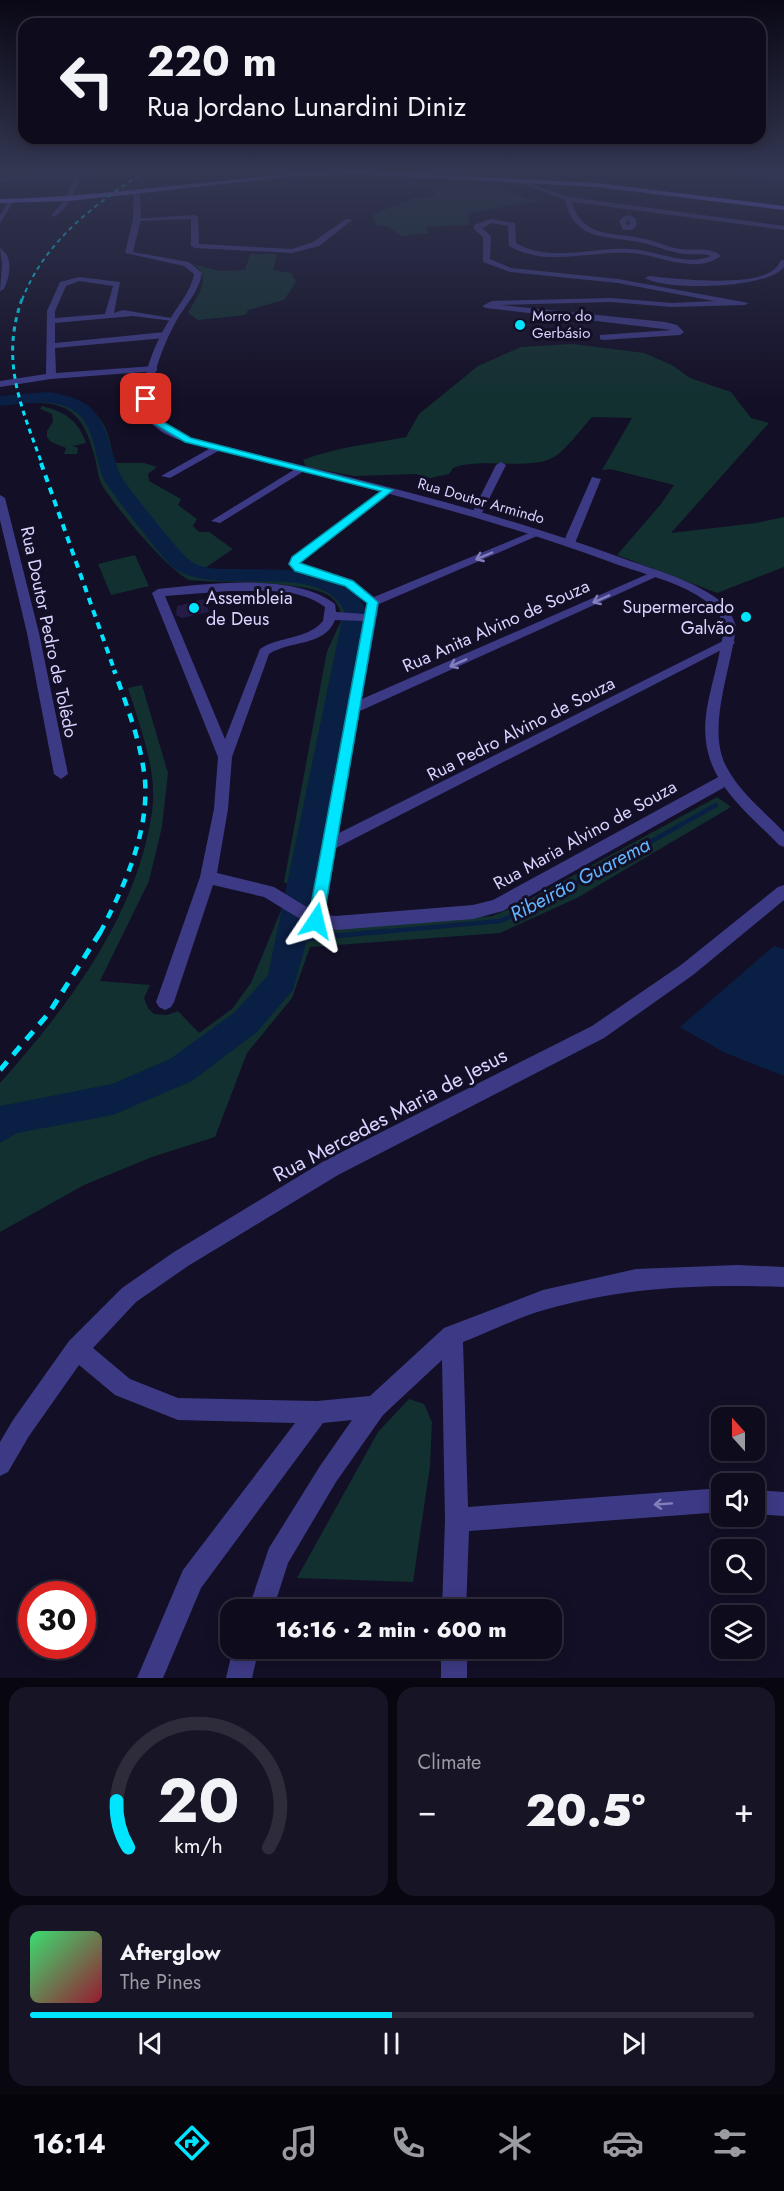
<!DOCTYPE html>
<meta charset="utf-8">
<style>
body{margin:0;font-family:Jost,sans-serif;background:#171425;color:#f1f3f6;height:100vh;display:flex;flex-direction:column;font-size:22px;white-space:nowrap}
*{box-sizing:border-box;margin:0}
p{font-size:20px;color:#9b9ba3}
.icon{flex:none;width:33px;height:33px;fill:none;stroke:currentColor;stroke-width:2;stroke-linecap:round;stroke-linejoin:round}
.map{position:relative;height:1678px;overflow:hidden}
.panel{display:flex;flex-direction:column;gap:9px;padding:9px;background:#08060f;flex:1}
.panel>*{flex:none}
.banner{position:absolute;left:18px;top:18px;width:748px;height:126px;border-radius:18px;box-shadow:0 3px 15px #0003,0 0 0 2px #2e2b3b;background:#0e0b1c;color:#f1f3f6;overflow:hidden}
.needle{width:39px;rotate:339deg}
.buttons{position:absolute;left:711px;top:1407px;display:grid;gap:12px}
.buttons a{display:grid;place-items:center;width:54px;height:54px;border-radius:12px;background:#0e0b1c;box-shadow:0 3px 15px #0003,0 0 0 2px #2e2b3b;font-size:30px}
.speed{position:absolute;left:18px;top:1581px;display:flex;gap:12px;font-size:30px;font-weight:700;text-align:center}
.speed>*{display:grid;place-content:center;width:78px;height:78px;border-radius:50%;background:#0e0b1c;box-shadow:0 3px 15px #0003,0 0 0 2px #2e2b3b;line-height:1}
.speed .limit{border:9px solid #d22;background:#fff;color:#111}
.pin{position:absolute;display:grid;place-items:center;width:51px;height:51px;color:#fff;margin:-26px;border-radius:12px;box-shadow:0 3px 9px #0006}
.me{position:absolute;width:66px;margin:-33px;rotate:10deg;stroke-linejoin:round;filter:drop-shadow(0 0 4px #0008)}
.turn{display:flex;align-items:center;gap:21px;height:126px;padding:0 30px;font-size:27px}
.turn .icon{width:78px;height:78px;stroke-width:2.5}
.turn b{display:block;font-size:42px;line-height:51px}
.big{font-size:45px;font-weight:800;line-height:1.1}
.panel .card{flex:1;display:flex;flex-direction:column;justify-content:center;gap:9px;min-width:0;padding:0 21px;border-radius:18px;background:#171425}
.panel .dial{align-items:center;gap:0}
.dial svg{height:156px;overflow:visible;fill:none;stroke:#2e2b3b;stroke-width:7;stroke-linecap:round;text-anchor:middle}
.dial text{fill:#f1f3f6;stroke:none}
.song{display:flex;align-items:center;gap:18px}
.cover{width:72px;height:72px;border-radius:9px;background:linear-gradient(135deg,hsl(140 70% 55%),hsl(350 70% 35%))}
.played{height:6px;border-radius:3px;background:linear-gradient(90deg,#00e5ff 50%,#2e2b3b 50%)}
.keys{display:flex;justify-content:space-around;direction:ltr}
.heat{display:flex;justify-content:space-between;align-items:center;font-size:33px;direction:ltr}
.panel .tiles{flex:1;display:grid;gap:9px;grid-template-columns:1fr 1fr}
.card:last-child{grid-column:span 2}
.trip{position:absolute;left:220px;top:1599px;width:342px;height:60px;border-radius:18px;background:#0e0b1c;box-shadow:0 3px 15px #0003,0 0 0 2px #2e2b3b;font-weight:800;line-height:60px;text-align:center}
.tabs{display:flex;height:96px;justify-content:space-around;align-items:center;background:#06040b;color:#9b9ba3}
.tabs .icon{width:42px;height:42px}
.tabs .on{color:#00e5ff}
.tabs b{font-size:27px;color:#f1f3f6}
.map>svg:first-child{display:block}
.green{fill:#12302f}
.water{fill:#0a1f44}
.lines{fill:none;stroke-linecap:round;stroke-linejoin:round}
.stream-far1{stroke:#0a1f44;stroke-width:4.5}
.stream{stroke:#0a1f44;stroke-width:5}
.river{fill:#0a1f44;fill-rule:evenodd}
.building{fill:#241b47}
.minor{fill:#3d3a85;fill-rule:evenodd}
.tertiary{fill:#3d3a85;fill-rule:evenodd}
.secondary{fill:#6f6bff;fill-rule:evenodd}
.rail-far4{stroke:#00e5ff;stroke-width:2;stroke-dasharray:4.5 4;stroke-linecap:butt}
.rail-far3{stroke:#00e5ff;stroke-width:3;stroke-dasharray:5 4.5;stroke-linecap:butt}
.rail-far2{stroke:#00e5ff;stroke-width:4;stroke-dasharray:7 6;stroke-linecap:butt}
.rail-far1{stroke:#00e5ff;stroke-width:4.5;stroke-dasharray:9 8;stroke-linecap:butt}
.rail{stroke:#00e5ff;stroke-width:5;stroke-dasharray:11 9;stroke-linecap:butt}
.oneway{stroke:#837fbc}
.route{fill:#00e5ff;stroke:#0095a6;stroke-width:1.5}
.poi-dot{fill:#00e5ff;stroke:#130f26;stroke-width:2}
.labels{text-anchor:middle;stroke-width:6;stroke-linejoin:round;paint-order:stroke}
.far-poi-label{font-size:15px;fill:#d9d4ff;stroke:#130f26;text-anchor:start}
.far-street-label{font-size:15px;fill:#d9d4ff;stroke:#130f26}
.poi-label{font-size:18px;fill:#d9d4ff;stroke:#130f26;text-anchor:start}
.street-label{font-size:18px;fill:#d9d4ff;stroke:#130f26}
.water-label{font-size:20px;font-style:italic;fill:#62b6ff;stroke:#130f26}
.near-street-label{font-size:21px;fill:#d9d4ff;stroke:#130f26}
</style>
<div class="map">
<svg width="784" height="1678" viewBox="0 0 784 1678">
<rect width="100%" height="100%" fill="#130f26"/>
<!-- green -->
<path class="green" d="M445 183 500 185 526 199 543 200 468 213 469 225 425 227 429 233 401 236 388 226H377L372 215 414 198 438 196 427 187Z
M250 254H277L273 270 291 273 296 282 284 300 248 310 245 315 198 320 188 313C197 296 214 277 193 264L220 271 245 270Z
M572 344 644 353 672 365 690 378 731 392 751 418 769 423 671 533 756 523 784 517V567L717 593 617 555 661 504 674 485 610 469 602 470 632 418 592 417C582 428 565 451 554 457 529 471 481 457 453 468L449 474 430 478 416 474 354 476 306 467 303 460C336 447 371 444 406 437L419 414 478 366 521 347Z
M22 395C52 394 90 396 105 427 110 438 112 452 115 463H144L157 467 148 474 149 481 181 499 178 505 197 519 193 526 199 532H209L233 549 205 568C246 576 354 557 363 613H341C339 607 336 601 331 597 310 580 220 583 189 580 166 568 116 508 102 485 98 477 97 466 95 458 84 416 71 400 25 403Z
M42 406C65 412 78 420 86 443L73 446 78 448 77 454H64L66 448 51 442 47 437V431L53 422 52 414 40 409Z
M135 555 149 586 111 595 98 564Z
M342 619 362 620 311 897 284 882 327 651Z
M142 685 168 773 162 827 149 881 100 981 150 985 144 998 148 1008 154 1014 167 1015 178 1011 199 1033 232 1009 251 983 282 908 315 930 492 916 519 905 717 797 731 807 577 898 500 933 310 947 292 998 247 1053 215 1137 152 1157 84 1185 0 1232V1083C67 1008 137 916 152 812 158 771 140 727 128 688Z
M409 1399 424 1404 432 1422 430 1466 413 1582 297 1578 378 1432Z"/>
<!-- water -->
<path class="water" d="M678 169H784V183L739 173Z
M774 946 784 949V1076L723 1052 680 1027Z"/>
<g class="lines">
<!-- stream-far1 -->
<path class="stream-far1" d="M370 933 500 921 538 905 716 805"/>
<!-- stream -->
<path class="stream" d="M292 940 387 931"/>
<!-- river -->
<path class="river" d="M47 392C109 400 102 430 121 476 126 486 178 550 187 558 200 570 218 569 235 569 266 570 320 567 347 584 356 590 361 601 366 610L307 940 293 990 257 1032 192 1081 113 1115 17 1133 0 1143V1106L112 1084 170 1059 235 1012 268 975 344 610C318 559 218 599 174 568 166 563 107 487 103 478 97 463 96 445 89 430 74 393 31 403 0 406V396Z"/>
</g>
<!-- building -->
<path class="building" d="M204 599 209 612 182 618 176 615 177 606Z"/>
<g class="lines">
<!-- minor -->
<path class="minor" d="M82 169H90C74 183 73 206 54 217L51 215 65 200 74 178 0 181V177L76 174Z
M519 180 569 197 784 226V230L572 202C581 237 610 232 640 238 654 240 666 247 680 249 694 251 710 246 721 256 695 275 660 255 631 253 590 250 547 268 509 246L508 226 492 223 482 228 491 236 490 259 511 268 618 279 749 303 745 305 672 307 611 302 501 305 665 322 677 325 684 332 680 335 603 340 600 339V335L672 330 486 308 482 306 492 301 611 298 672 303 714 301 618 283 510 272 483 262V237L474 229V225L491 219 515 223 516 243C550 263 592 247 629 249 656 250 685 267 711 256 702 253 693 255 684 254 669 252 657 246 643 243 609 235 575 243 565 200L519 182Z
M9 200 14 201 0 223V215Z
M195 215 198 217 199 244 292 249 313 242 346 219 352 220 319 246 292 253 195 248 191 246V219L137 221 133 219Z
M629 215 635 218 637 225 632 230H623L619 221 623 217ZM628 220 630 223 628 226 626 223Z
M0 248C14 257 10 275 4 289L0 291 2 264Z
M781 260H784V267C768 289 666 291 645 278L649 276C677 279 749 287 772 271 776 269 779 264 781 260Z
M79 277 120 282 114 313 123 310 177 319 173 321 133 316 55 323V343L165 332 169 335 165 338 55 348 56 373 154 366 157 367V371L51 379 0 387V381L46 374 47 311 60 282ZM79 281 113 286 105 314 55 318V311L66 286Z
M216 445 220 446V450L170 478 161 476Z
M501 462 506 465 482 513 473 515 472 513 496 465Z
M300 466 304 467V471L220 523 211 521Z
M592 477 601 479 575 543 569 546 565 545 563 543Z
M388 487 393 490 392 492 300 563 353 580 374 597 534 531 538 530 544 533 379 604 362 699 650 573 654 572 660 575 360 711 339 833 725 640H733L735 643 336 848 325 915 336 916 473 905 493 900 722 775 727 774 734 779 732 783 503 911 473 919 336 930 310 925 264 897 213 885 174 1002 171 1007 165 1010 159 1007 156 1002 200 877 214 809 218 757 152 593 158 589C208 584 294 572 335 604L336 612 365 614 367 603 345 586 294 570 288 564 292 557ZM229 591C261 591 299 587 325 607L323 621C307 640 279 636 260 649L225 739 165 596ZM335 620 363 621 310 909 274 887 217 873 228 809 232 757 269 654C290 640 324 647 335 620Z
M0 495 5 498 39 633 68 774 61 779 54 774 27 633 0 520Z
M784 885V900L693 975 604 1038 338 1175 188 1266 136 1302 93 1348 130 1379 178 1398 317 1401 370 1396 444 1328 543 1290 636 1269 738 1265 784 1267V1287C702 1284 624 1287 544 1310 516 1318 490 1332 463 1342L468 1507 722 1488V1512L469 1531 466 1610H442L445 1520 442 1360 383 1415 336 1482 288 1563 273 1610H248L269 1548 320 1466 352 1420 323 1423 201 1588 163 1678H137L183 1570 295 1423 178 1420 115 1395 79 1365 29 1436 8 1472 0 1476V1442L13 1420 69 1341 122 1288 174 1252 324 1161 592 1026 681 965 778 887Z
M754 1490 784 1492V1516L754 1514Z
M233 1648H259L252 1678H226Z
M441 1648H467V1678H441Z"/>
<!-- tertiary -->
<path class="tertiary" d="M137 191 140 193 141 219 133 252 189 262 202 273C199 291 187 303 178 318 165 340 140 397 159 420 167 429 181 434 191 438 332 473 474 505 611 554 647 568 688 577 719 600 728 606 732 616 736 626 732 667 706 728 726 766 739 792 764 811 784 832V847L779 845C737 802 696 774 707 708 712 681 721 654 724 626 721 619 719 612 713 607 687 583 645 575 613 563 473 511 329 479 185 442 172 437 157 432 149 420 132 394 155 342 170 319 179 304 191 291 194 274L184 266 125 253 133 219 134 193Z"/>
<!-- secondary -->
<path class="secondary" d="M354 170 597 183 784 206V210L597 187 354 174 287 177 69 201 0 203V199C119 196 236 175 354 170Z"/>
<!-- rail-far4 -->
<path class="rail-far4" d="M22 300C45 240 96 203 149 169"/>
<!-- rail-far3 -->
<path class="rail-far3" d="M22 299C0 361 21 406 42 464"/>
<!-- rail-far2 -->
<path class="rail-far2" d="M41 463 115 672"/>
<!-- rail-far1 -->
<path class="rail-far1" d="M100 933C124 887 149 833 145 780 141 742 127 706 114 670"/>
<!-- rail -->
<path class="rail" d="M0 1070 49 1013 101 931"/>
</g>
<!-- one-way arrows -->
<defs><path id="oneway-shaft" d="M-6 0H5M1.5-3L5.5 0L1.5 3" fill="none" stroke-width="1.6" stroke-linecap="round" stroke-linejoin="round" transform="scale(1.5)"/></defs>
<g class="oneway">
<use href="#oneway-shaft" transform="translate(484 556) rotate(157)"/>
<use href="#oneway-shaft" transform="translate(601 599) rotate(156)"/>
<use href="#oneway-shaft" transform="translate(458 663) rotate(156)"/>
<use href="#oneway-shaft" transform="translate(663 1504) rotate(176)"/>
</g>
<!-- sky -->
<linearGradient id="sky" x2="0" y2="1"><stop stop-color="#0a0815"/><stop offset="0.42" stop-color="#333752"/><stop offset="1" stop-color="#333752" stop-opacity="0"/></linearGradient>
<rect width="784" height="404" fill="url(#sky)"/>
<!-- route -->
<path class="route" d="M146 397 151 399 158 419 191 438 393 490 300 563 353 581 378 602 323 921 316 927 308 921 367 603 345 586 295 571 289 564 292 557 381 491 185 442 151 422 142 399Z"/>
<!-- markers -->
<g class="poi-dot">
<circle cx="520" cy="325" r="6"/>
<circle cx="194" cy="608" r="6"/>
<circle cx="746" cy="617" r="6"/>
</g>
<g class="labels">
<!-- far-poi labels -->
<g class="far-poi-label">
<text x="532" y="321">Morro do<tspan x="532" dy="17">Gerbásio</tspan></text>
</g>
<!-- far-street labels -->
<g class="far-street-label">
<text transform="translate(481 501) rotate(16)" y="5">Rua Doutor Armindo</text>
</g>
<!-- poi labels -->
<g class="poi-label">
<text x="206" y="604">Assembleia<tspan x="206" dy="21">de Deus</tspan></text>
<text x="734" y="613" text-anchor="end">Supermercado<tspan x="734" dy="21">Galvão</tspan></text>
</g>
<!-- street labels -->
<g class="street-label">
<text transform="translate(496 626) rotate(-24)" y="6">Rua Anita Alvino de Souza</text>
<text transform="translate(49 632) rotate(78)" y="6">Rua Doutor Pedro de Tolêdo</text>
<text transform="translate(521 729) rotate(-27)" y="6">Rua Pedro Alvino de Souza</text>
<text transform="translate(585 835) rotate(-29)" y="6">Rua Maria Alvino de Souza</text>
</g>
<!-- water labels -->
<g class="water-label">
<text transform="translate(580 879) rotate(-28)" y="7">Ribeirão Guarema</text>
</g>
<!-- near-street labels -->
<g class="near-street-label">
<text transform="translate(390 1115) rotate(-28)" y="7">Rua Mercedes Maria de Jesus</text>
</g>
</g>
</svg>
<div class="buttons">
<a><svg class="needle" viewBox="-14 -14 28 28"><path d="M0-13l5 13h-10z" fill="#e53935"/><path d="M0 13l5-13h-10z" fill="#9b9ba3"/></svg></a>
<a><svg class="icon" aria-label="sound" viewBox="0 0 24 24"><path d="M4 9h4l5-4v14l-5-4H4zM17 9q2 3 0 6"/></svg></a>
<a><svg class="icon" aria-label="search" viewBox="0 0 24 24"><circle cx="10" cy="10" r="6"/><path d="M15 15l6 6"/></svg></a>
<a><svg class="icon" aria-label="layers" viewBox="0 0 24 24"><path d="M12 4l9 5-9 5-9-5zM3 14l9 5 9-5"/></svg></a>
</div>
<div class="speed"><div class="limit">30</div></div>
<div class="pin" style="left:146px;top:399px;background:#d93025"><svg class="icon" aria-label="arrive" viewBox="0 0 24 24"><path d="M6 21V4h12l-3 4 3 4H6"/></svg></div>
<svg class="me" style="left:316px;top:921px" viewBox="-20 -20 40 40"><path d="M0-17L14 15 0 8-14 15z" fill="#00e5ff" stroke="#fff" stroke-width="4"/></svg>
<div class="trip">16:16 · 2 min · 600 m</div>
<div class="banner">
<div class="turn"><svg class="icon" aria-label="left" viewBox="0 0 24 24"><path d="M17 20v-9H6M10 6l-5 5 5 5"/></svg><div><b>220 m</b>Rua Jordano Lunardini Diniz</div></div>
</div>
</div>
<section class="panel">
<div class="tiles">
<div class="card dial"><svg viewBox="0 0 100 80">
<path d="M14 69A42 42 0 1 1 86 69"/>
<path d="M14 69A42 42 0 0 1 8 45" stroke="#00e5ff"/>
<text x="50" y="56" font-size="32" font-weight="700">20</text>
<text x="50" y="72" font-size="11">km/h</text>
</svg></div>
<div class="card"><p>Climate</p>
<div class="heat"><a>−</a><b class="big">20.5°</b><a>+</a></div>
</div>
<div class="card">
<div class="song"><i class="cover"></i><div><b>Afterglow</b><p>The Pines</p></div></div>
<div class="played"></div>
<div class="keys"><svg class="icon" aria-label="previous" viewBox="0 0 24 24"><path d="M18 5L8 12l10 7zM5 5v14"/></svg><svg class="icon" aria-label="pause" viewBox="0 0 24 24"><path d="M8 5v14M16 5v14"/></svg><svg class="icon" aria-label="next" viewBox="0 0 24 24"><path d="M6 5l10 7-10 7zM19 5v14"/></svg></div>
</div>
</div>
</section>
<nav class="tabs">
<b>16:14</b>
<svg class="icon on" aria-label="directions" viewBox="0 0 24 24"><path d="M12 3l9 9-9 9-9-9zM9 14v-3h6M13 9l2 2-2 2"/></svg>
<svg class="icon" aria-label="music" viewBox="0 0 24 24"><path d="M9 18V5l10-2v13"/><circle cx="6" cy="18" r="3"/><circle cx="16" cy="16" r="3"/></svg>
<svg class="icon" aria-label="phone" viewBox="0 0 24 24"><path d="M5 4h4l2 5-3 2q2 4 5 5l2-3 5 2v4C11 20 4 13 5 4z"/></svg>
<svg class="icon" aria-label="climate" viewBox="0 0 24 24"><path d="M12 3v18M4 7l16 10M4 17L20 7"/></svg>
<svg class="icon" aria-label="car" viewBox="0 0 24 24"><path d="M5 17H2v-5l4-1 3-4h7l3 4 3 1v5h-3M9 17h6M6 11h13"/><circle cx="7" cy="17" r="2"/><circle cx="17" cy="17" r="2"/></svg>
<svg class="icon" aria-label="filters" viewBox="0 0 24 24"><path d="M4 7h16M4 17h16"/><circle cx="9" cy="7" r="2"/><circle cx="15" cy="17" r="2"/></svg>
</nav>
